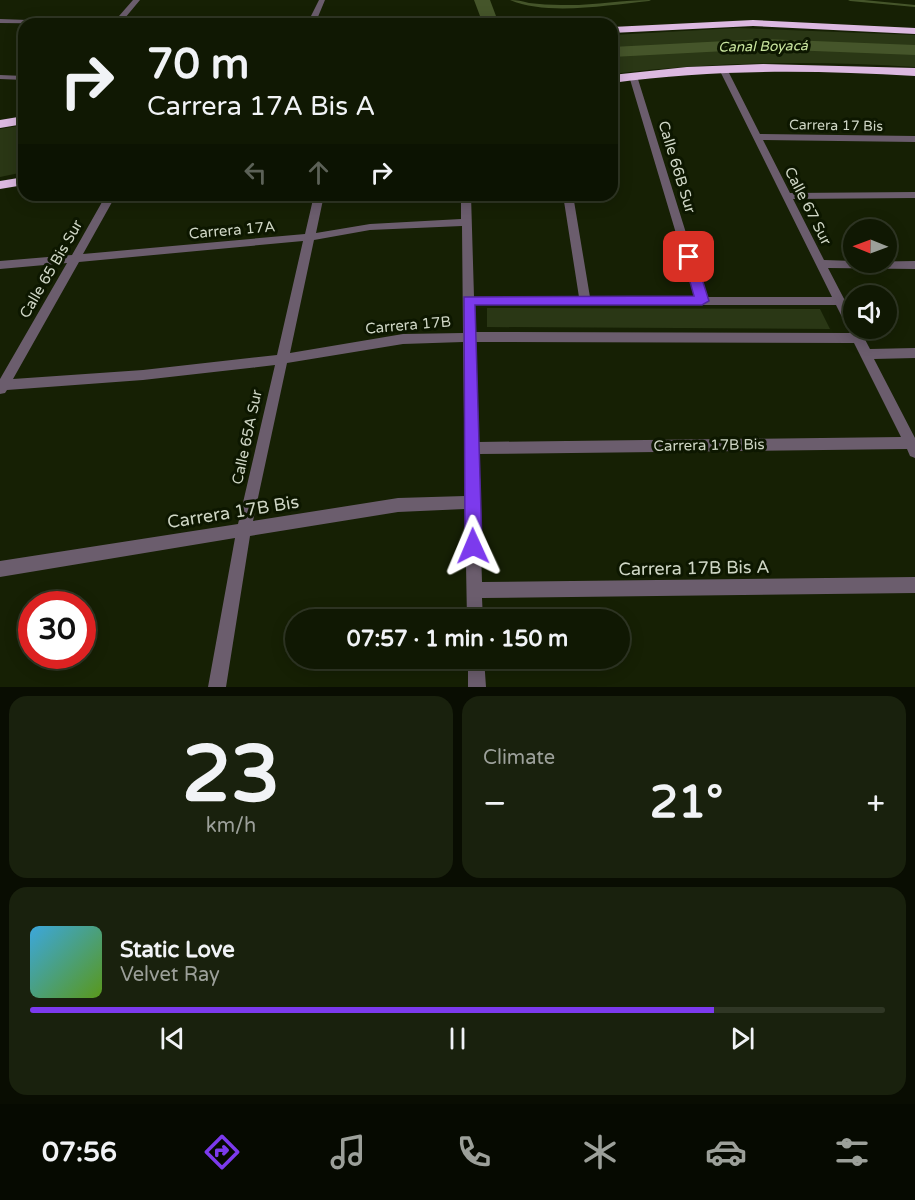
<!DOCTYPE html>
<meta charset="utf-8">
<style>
body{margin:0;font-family:"Varela Round",sans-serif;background:#19210d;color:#f1f3f6;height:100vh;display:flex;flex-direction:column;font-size:22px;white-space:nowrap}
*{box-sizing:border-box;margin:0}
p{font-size:20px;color:#9ca09a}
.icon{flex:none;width:33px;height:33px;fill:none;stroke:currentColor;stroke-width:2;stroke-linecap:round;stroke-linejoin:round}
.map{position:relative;height:687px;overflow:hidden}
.details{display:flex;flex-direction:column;gap:9px;padding:9px;background:#090d02;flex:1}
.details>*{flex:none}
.hud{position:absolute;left:18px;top:18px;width:600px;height:183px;border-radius:18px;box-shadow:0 3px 15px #0003,0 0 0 2px #303725;background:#101803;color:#f1f3f6;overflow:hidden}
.needle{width:39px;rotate:271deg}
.controls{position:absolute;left:843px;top:219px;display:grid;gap:12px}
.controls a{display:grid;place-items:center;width:54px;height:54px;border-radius:50%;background:#101803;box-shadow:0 3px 15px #0003,0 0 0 2px #303725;font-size:30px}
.speed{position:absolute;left:18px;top:591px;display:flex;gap:12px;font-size:30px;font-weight:700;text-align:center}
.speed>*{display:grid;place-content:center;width:78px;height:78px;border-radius:50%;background:#101803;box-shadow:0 3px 15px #0003,0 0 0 2px #303725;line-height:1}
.speed .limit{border:9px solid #d22;background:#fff;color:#111}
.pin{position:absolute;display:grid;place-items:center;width:51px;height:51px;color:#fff;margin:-26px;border-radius:12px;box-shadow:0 3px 9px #0006}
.me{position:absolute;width:66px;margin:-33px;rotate:359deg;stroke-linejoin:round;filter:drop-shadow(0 0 4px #0008)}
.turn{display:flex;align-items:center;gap:21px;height:126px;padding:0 30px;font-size:27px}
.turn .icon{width:78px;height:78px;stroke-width:2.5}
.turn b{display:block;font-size:42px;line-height:51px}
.lanes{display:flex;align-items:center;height:57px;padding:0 30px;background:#0003;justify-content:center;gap:30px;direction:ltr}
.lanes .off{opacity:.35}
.big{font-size:45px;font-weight:700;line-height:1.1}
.details .card{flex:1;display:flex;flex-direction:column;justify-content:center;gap:9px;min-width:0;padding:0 21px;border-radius:18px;background:#19210d}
.details .dial{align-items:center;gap:0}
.dial b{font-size:78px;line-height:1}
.song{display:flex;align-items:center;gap:18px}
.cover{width:72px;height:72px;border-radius:9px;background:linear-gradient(135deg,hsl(200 70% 55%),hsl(90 70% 35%))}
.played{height:6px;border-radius:3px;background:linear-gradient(90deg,#7c3aed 80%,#303725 80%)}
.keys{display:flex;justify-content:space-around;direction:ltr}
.heat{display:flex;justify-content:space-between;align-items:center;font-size:33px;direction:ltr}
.details .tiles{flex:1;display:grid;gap:9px;grid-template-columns:1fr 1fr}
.card:last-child{grid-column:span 2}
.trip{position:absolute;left:285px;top:609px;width:345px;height:60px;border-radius:30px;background:#101803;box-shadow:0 3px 15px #0003,0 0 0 2px #303725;font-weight:700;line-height:60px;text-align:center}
.tabs{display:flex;height:96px;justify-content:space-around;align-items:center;background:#060a01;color:#9ca09a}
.tabs .icon{width:42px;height:42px}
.tabs .selected{color:#7c3aed}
.tabs b{font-size:27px;color:#f1f3f6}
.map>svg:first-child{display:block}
.green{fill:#2a3715}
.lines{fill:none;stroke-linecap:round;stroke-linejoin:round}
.stream{fill:#45552a;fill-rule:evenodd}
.canal{fill:#45552a;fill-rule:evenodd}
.street{fill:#6b5d6d;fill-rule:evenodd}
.highway{fill:#dcb9e1;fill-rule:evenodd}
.route{fill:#7c3aed;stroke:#51269a;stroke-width:1.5}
.labels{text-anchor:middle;stroke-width:6;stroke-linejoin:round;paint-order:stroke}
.far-water-label{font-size:14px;font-style:italic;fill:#c9e59e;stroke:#0d1700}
.far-street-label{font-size:14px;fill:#cfd6c5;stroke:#0d1700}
.street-label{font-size:15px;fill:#cfd6c5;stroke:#0d1700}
.near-street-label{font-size:18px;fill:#cfd6c5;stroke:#0d1700}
</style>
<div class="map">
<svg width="915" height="687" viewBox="0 0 915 687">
<rect width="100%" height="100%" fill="#162004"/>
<!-- green -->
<path class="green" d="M738 28 915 35V67C813 60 713 62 612 74V35Z
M24 125V172L0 177V129Z
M487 308 820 309 830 329 487 327Z"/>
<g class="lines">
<!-- stream -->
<path class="stream" d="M510 0C517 0 522 1 529 3 539 4 551 5 561 5 592 6 621 0 651 0L649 1C608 5 548 16 510 0Z
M848 0H864L915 5V7L850 1Z"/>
<!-- canal -->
<path class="canal" d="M474 0H490L499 24H483Z
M764 39 915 45V55L764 49 612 57V47Z"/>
<!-- street -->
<path class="street" d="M133 0H140L120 24H112Z
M319 0H325L315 24H307Z
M0 19 83 22 87 24 0 23Z
M720 67 727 69 760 134 915 136V142L763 140 790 193 915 192V198L793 199 824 260 854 261V262L915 261V269L828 268 854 318V328H859L870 349 915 348V358L874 359 915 438V458L910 456 907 449 478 454 482 582 915 577V593L482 598 483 620H467L465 509 398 512 250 536 226 687H208L235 538 0 577V561L238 524 275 365 143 380 7 390 5 393 0 394V379L67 263 0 269V261L72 255 106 195H116L83 254 305 234 314 195H324L316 233 370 224 461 219V195H471L474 297H579L563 195H573L590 297H695L629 76 633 74 637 76 706 297H832L719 69ZM462 226 463 333 403 334 290 353 314 240 370 230ZM303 241 277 355 143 370 13 379 79 262ZM474 305H836L850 333 475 332ZM463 342 465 496 398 498 253 521 287 363 403 344ZM475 342 854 343 901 437 478 442Z
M0 75 24 76V80L0 79Z
M468 658H484L486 687H468Z"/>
<!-- highway -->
<path class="highway" d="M753 20 915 28V34L753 26 612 33V27Z
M763 64 915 68V76C813 70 713 69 612 83V75L687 67Z
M24 116V124L0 128V120Z
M24 177V185L0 189V181Z"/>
</g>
<!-- route -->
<path class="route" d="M689 253 695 257 709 301 702 305H475L482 546 479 552 473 554 467 552 465 546 464 297 694 296 683 257Z"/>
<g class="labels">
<!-- far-water labels -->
<g class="far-water-label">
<text transform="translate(763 46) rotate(-1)" y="5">Canal Boyacá</text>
</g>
<!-- far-street labels -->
<g class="far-street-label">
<text transform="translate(836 125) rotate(1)" y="5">Carrera 17 Bis</text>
</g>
<!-- street labels -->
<g class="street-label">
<text transform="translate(677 167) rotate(73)" y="5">Calle 66B Sur</text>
<text transform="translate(808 206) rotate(63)" y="5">Calle 67 Sur</text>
<text transform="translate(232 230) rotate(-5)" y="5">Carrera 17A</text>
<text transform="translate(51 269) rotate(-60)" y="5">Calle 65 Bis Sur</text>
<text transform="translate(408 325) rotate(-5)" y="5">Carrera 17B</text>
<text transform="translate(247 437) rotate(-78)" y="5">Calle 65A Sur</text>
<text transform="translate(709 445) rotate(-1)" y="5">Carrera 17B Bis</text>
</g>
<!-- near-street labels -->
<g class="near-street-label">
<text transform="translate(233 512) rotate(-9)" y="6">Carrera 17B Bis</text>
<text transform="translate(694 568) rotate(-1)" y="6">Carrera 17B Bis A</text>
</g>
</g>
</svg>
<div class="controls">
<a><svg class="needle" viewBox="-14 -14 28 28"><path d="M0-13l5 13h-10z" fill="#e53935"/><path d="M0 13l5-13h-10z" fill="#9ca09a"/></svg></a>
<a><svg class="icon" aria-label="sound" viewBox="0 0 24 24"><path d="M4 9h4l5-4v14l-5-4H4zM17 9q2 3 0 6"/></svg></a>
</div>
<div class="speed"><div class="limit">30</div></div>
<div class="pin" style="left:689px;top:257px;background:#d93025"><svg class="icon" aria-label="arrive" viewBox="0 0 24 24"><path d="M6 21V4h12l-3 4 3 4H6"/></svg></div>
<svg class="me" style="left:473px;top:546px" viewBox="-20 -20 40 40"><path d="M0-17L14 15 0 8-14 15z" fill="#7c3aed" stroke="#fff" stroke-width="4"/></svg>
<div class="trip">07:57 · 1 min · 150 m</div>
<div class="hud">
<div class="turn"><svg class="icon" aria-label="right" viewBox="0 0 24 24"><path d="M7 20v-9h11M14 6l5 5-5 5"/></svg><div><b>70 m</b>Carrera 17A Bis A</div></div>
<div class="lanes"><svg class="icon off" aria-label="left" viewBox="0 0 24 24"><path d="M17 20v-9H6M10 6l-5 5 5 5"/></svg><svg class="icon off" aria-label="ahead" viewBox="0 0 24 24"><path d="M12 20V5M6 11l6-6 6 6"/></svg><svg class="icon" aria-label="right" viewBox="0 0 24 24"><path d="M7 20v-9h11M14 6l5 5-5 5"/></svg></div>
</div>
</div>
<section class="details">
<div class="tiles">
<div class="card dial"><b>23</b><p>km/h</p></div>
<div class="card"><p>Climate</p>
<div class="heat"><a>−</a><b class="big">21°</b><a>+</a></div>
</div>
<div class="card">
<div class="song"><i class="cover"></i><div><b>Static Love</b><p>Velvet Ray</p></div></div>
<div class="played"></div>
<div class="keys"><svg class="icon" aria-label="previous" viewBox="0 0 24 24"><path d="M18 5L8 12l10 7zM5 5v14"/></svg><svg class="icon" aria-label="pause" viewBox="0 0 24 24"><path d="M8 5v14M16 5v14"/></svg><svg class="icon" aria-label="next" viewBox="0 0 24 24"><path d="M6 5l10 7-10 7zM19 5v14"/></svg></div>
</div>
</div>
</section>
<nav class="tabs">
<b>07:56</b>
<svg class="icon selected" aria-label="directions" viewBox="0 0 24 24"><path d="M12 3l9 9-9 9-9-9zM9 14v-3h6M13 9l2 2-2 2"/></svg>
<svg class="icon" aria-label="music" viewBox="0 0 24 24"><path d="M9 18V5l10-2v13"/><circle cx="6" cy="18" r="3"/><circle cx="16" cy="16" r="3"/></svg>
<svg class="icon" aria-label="phone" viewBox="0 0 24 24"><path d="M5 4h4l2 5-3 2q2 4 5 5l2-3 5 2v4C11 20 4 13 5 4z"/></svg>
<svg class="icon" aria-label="climate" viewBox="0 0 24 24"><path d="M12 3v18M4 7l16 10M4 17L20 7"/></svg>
<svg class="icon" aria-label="car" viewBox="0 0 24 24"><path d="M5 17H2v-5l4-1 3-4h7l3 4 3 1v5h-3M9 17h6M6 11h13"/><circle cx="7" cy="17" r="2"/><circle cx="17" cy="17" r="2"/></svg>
<svg class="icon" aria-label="filters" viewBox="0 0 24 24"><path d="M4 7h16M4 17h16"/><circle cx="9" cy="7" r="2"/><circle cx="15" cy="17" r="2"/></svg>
</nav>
